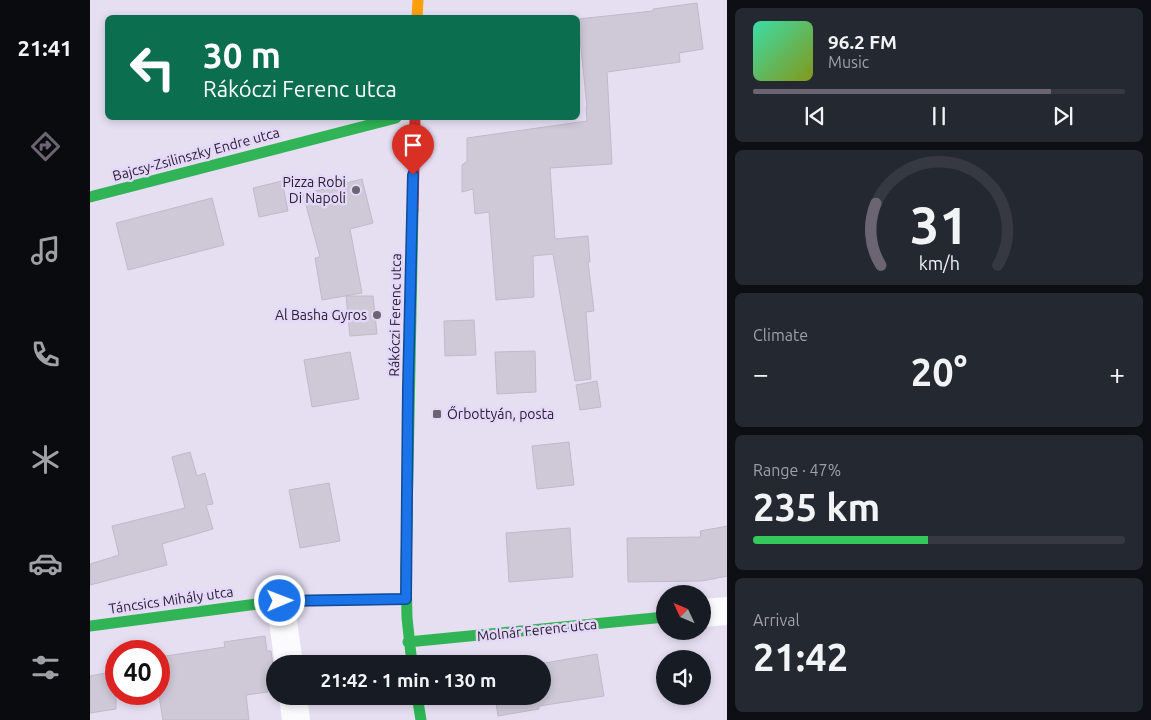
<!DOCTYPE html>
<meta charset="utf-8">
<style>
body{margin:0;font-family:Ubuntu,sans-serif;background:#242831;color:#f1f3f6;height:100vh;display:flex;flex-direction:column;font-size:19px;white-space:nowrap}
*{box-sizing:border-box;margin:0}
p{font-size:16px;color:#9ea1a6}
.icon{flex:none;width:28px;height:28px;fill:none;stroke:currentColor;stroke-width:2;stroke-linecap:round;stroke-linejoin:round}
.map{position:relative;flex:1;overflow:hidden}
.side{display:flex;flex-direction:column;gap:8px;padding:8px;background:#0d0f14;width:424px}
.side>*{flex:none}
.guide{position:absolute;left:15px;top:15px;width:475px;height:105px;border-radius:8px;box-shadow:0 2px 8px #0003;background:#0b6e4f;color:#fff;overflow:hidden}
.needle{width:32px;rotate:314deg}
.tools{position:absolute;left:566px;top:585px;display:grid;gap:10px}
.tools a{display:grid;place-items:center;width:55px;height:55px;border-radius:50%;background:#171b24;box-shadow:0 2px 8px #0003;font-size:25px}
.speed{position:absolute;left:15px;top:640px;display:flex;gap:10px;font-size:25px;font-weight:700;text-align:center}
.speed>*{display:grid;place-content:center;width:65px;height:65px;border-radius:50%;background:#171b24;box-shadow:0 2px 8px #0003;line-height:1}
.speed .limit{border:8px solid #d22;background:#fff;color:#111}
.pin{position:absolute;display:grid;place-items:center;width:42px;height:42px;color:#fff;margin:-51px -21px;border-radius:50% 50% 50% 0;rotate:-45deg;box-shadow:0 0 5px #0007}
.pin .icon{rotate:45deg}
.me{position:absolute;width:55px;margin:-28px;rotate:89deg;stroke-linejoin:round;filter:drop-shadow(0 0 4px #0008)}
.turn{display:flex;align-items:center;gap:18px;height:105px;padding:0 15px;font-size:22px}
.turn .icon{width:65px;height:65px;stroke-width:2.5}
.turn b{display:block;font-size:35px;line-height:42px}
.big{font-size:38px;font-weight:700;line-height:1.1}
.side .tile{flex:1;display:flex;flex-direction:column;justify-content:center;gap:8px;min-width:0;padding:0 18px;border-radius:8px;background:#242831}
.side .dial{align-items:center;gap:0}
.dial svg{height:130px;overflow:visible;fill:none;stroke:#363941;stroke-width:7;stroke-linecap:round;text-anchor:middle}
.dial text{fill:#f1f3f6;stroke:none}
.song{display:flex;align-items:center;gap:15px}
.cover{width:60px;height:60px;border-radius:8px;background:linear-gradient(135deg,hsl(160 70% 55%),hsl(70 70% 35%))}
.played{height:5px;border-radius:2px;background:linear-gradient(90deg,#6a6473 80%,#363941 80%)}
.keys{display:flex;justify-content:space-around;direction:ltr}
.heat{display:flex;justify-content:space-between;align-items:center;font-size:28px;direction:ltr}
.charge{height:8px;border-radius:4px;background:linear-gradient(90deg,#34c759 47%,#363941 0)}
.trip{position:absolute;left:176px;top:655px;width:285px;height:50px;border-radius:25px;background:#171b24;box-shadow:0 2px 8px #0003;font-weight:700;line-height:50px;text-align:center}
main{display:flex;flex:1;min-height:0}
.menu{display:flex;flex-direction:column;width:90px;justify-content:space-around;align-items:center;background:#090b0e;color:#9ea1a6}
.menu .icon{width:35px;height:35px}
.menu .active{color:#6a6473}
.menu b{font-size:22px;color:#f1f3f6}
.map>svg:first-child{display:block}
.building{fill:#cec8d7;stroke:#c0bac9}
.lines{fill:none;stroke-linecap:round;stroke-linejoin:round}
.street{stroke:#fbfafd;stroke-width:28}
.fast{stroke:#30b455;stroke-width:11}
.slow{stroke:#ff9f0a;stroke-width:11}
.jam{stroke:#e5322d;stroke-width:11}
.route-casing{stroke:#114b97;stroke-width:12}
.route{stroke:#1a73e8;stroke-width:9}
.poi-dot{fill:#6a6473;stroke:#e5d7fa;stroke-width:2}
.labels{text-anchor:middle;stroke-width:5;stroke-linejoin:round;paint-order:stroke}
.street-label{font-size:14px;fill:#27222f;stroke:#e5d7fa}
.poi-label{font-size:14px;fill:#27222f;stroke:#e5d7fa;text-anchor:end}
</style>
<main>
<nav class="menu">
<b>21:41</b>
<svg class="icon active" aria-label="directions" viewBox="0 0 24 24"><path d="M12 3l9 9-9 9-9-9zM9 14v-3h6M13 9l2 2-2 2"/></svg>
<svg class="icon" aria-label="music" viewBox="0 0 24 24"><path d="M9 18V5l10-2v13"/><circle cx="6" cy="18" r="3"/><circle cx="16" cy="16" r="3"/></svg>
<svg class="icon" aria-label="phone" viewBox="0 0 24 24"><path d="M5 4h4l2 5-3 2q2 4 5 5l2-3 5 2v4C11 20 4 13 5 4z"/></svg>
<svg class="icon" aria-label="climate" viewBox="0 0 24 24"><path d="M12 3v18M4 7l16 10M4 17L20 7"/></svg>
<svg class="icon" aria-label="car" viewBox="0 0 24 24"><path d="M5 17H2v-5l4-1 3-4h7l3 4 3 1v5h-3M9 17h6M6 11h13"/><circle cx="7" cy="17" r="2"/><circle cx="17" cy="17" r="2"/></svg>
<svg class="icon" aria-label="filters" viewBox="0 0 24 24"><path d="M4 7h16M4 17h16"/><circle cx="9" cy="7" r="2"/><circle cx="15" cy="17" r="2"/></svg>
</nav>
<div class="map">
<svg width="638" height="720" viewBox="0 0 638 720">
<rect width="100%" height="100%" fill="#e6dff2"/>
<!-- building -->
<path class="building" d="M607 3 613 49 589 53 590 62 517 72 522 164 460 168 465 239 498 236 500 262H498L504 311 496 312 501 379 485 381 463 254 443 256 444 297 406 300 399 212 385 214 383 189 372 192V165L377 161V138L497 121 496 107H497L488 19 563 11V9Z
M272 179 283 223 260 229 272 293 232 300 225 258 230 257 213 194Z
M192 181 198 211 169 217 163 188Z
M122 198 134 245 38 270 26 223Z
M256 296H283L287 334 260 336Z
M384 320 386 355 355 356 354 321Z
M445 351 446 392 407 394 405 352Z
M260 352 269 399 222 407 214 360Z
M507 381 511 407 490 410 486 385Z
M479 442 484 485 447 489 442 446Z
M100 452 107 476 115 473 123 504 116 505 123 529 72 544 77 565 0 585V564L29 555 22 526 95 508 82 457Z
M239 483 250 541 210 548 199 490Z
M638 526V576L612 581 538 582 537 538 611 537 610 531Z
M480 528 483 577 419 582 416 533Z
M175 636 177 651H181L185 680 177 681 178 692 156 695 159 720H73L69 696V657L135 647 134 642Z
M507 654 514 696 449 706V709L408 716 405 696H452V664H449Z
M26 671V709L0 713V676Z"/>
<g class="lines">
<!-- street -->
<path class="street" d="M190 601 199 664
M612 613 638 611
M203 696 206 720"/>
<!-- fast -->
<path class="fast" d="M0 197 306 118
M0 626 190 601 316 599
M318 642 575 617
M322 664 317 618 316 571 323 210
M327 696 331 720"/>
<!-- slow -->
<path class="slow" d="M327 18 328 0"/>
<!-- jam -->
<path class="jam" d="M323 210 325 118"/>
</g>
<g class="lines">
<!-- route casing -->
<g class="route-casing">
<path id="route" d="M190 601 316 599 318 388 323 175"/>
</g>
<!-- route -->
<use href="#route" class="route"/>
</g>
<!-- markers -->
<g class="poi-dot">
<circle cx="266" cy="190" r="5"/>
<circle cx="287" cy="315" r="5"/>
<rect x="342" y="409" width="10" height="10" rx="2.5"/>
</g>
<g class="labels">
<!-- street labels -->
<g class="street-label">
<text transform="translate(106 154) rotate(-15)" y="5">Bajcsy-Zsilinszky Endre utca</text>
<text transform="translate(305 315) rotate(-89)" y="5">Rákóczi Ferenc utca</text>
<text transform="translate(81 600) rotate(-8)" y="5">Táncsics Mihály utca</text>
<text transform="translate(447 630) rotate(-6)" y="5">Molnár Ferenc utca</text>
</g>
<!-- poi labels -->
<g class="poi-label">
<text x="256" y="187">Pizza Robi<tspan x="256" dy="16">Di Napoli</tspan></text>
<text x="277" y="320">Al Basha Gyros</text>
<text x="357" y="419" text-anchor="start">Őrbottyán, posta</text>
</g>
</g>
</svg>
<div class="tools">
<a><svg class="needle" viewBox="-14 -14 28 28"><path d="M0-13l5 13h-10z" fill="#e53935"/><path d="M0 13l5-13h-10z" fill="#9ea1a6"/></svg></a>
<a><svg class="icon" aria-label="sound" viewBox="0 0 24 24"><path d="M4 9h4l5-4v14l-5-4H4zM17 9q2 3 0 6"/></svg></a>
</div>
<div class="speed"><div class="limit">40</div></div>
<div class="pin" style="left:323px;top:175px;background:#d93025"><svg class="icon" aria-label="arrive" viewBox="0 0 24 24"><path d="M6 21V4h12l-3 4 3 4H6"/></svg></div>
<svg class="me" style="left:190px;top:601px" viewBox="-20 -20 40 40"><circle r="17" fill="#1a73e8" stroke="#fff" stroke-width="3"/><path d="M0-11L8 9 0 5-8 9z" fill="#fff"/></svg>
<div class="trip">21:42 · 1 min · 130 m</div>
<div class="guide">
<div class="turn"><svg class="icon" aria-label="left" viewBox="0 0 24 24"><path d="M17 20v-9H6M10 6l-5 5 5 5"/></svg><div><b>30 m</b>Rákóczi Ferenc utca</div></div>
</div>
</div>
<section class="side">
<div class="tile">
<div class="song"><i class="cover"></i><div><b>96.2 FM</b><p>Music</p></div></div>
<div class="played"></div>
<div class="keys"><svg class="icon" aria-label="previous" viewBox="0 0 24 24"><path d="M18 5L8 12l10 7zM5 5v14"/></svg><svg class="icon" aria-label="pause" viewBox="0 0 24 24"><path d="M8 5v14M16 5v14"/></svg><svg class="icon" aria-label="next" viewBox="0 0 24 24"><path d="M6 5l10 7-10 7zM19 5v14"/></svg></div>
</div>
<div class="tile dial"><svg viewBox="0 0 100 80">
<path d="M14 69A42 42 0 1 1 86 69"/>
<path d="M14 69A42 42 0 0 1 11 31" stroke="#6a6473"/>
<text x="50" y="56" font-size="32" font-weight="700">31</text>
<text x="50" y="72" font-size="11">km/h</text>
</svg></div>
<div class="tile"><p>Climate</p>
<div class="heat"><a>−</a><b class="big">20°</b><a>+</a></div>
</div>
<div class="tile"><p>Range · 47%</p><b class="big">235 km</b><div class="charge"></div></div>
<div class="tile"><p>Arrival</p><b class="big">21:42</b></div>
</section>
</main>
